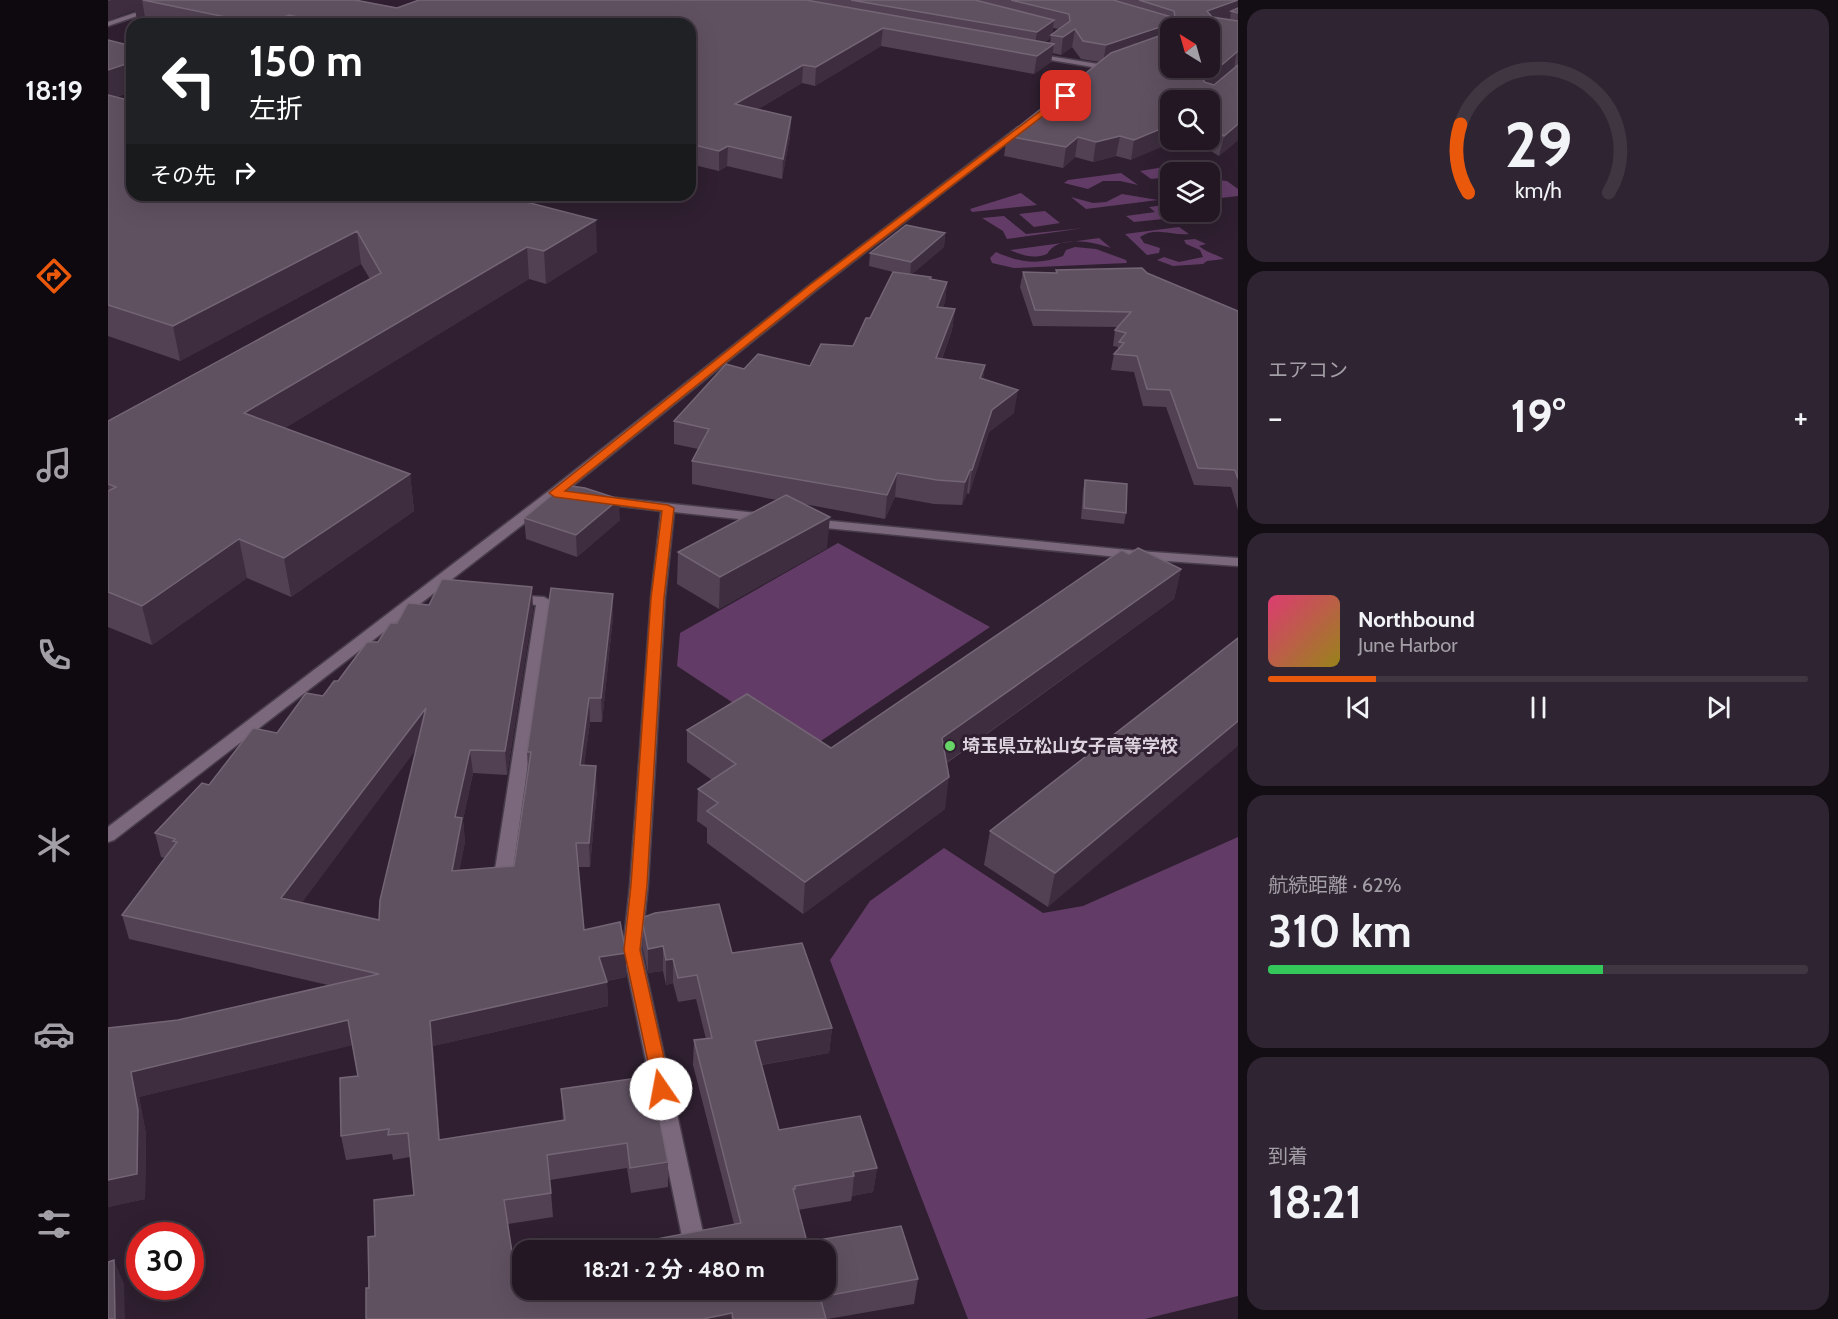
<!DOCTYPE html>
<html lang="ja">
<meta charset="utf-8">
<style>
body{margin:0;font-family:Cabin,"Noto Sans JP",sans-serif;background:#2f2431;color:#f1f3f6;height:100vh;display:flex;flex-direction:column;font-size:22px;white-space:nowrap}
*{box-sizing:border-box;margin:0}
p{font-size:20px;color:#a39fa6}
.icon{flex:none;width:33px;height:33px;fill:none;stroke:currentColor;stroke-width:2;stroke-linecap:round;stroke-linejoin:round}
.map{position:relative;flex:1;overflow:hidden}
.sheet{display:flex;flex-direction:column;gap:9px;padding:9px;background:#130d14;width:600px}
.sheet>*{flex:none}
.banner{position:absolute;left:18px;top:18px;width:570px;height:183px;border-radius:18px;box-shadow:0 6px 24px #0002,0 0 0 2px #403641;background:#202124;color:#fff;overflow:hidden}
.needle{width:39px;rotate:323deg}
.controls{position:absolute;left:1052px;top:18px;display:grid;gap:12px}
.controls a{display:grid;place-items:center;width:60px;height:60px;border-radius:12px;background:#231724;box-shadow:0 6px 24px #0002,0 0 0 2px #403641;font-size:30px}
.speed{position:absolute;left:18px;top:1222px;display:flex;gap:12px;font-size:30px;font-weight:700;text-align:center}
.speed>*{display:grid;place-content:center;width:78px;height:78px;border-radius:50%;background:#231724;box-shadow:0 6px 24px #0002,0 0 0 2px #403641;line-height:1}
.speed .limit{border:9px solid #d22;background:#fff;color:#111}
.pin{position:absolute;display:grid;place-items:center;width:51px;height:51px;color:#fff;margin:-26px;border-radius:12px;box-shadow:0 3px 9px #0006}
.me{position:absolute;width:66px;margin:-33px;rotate:348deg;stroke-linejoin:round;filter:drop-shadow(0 0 4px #0008)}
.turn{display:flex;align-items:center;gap:21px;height:126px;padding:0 24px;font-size:27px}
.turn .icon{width:78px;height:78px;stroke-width:2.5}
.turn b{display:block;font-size:42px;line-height:51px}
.then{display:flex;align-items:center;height:57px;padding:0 24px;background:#0003;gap:12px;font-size:22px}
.big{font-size:45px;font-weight:700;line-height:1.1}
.sheet .card{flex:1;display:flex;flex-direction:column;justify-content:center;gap:9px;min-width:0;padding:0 21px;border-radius:18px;background:#2f2431}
.sheet .dial{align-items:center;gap:0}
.dial svg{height:156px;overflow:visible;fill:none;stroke:#403641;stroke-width:7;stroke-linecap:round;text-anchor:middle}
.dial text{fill:#f1f3f6;stroke:none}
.song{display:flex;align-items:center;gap:18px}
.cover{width:72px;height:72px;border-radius:9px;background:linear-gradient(135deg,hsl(340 70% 55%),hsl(50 70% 35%))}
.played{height:6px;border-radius:3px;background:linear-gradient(90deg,#ea580c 20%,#403641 20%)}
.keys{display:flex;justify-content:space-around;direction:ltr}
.heat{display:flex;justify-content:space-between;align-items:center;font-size:33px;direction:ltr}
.charge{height:9px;border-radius:4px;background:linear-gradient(90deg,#34c759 62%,#403641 0)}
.trip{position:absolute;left:404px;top:1240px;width:324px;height:60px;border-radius:18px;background:#231724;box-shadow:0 6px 24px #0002,0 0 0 2px #403641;font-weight:700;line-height:60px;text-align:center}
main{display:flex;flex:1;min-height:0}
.menu{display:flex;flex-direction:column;width:108px;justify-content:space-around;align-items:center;background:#0e090e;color:#a39fa6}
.menu .icon{width:42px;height:42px}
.menu .selected{color:#ea580c}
.menu b{font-size:27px;color:#f1f3f6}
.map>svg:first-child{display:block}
.green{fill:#623c66}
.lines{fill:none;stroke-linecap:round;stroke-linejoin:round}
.minor-casing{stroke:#493d4b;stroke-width:3}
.minor{fill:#7b687c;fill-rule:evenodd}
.wall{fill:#514152;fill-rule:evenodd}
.shaded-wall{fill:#3d2d3e}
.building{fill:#605161;stroke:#746575;stroke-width:1.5;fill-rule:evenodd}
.route{fill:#ea580c;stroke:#983908;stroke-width:1.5}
.poi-dot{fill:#66d466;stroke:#2f1f30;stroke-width:2}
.labels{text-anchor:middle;stroke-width:6;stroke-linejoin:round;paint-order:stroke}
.poi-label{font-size:18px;font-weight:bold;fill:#dcd2dd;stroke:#2f1f30;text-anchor:start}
</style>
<main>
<nav class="menu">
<b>18:19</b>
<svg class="icon selected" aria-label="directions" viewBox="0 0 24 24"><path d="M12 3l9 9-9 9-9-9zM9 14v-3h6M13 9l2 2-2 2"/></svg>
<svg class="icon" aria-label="music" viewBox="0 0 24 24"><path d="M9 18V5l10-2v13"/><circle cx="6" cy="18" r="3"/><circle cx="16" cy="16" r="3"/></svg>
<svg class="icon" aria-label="phone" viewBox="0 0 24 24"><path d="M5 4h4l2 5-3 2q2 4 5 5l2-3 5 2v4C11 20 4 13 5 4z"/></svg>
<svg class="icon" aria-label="climate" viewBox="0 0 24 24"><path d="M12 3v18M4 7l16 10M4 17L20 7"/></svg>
<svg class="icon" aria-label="car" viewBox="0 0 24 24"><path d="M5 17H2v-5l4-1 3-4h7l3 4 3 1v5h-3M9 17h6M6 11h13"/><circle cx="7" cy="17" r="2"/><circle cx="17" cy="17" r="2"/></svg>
<svg class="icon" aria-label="filters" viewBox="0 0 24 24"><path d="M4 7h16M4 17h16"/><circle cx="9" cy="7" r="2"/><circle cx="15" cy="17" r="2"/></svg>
</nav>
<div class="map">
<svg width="1130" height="1319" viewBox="0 0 1130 1319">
<rect width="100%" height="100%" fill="#2f1f30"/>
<!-- green -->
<path class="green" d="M1080 163 1099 168 1101 171 1062 172 1056 174 1060 177 1043 179 1032 171Z
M1013 173 1030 185 1012 181H995L980 189 956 183 960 180Z
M1101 179 1119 181 1130 189V196L1113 198 1101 189Z
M913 193 929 205 864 212 862 209Z
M1014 194 1050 200 978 209 963 197 985 203 998 202Z
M1056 205 1069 215 1065 218 1026 222 1018 216 1047 212 1041 207Z
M937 211 952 223 926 227 911 214Z
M896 216 918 234 976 228 899 239 895 231 874 218Z
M1071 227 1081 234C1064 236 1048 226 1032 237L1036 243 1052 248 1051 253 1039 255 1017 234Z
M991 238 1003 248C986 242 950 234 939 254 926 259 915 256 902 250Z
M1087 239 1098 244 1091 246C1101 254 1108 254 1116 259L1099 261 1095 264 1065 266 1049 260 1056 257 1071 262 1095 257 1092 250 1078 244 1076 240Z
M967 247 988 249 1018 260 1019 263 906 268 884 263 882 258 888 252C912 263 931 265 955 256L958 250Z
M730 543 882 627 698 751 569 666 572 633Z
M1130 837V1296L1037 1319H860L722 960 762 901 836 848 935 913 975 906Z"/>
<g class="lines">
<!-- minor casing -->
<g class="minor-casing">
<path id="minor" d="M65 0H76L0 26V22Z
M922 53 996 65 1000 67 996 69 925 57H922Z
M910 127 917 129 711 288 452 496 6 840 0 842V827L442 490 703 284Z
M491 496 658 514 665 518 658 522 566 512 557 598 540 885 533 950 599 1251H577L515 950 522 885 543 598 553 511 486 503 484 500 486 497Z
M703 519 1030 551 1130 558V566L1030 559 698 526 696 523Z
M404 595 436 597 443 601 404 876 401 881 395 882 389 881 386 876 428 605 399 602 397 599 399 596Z
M585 1290H607L613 1319H591Z"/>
</g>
<!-- minor -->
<use href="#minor" class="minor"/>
</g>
<!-- wall -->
<path class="wall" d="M0 0H247L289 8 311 0H1130V140L1111 156 1085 140H1101V100L1023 160 1008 156 985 162 967 157 955 168 896 156 899 136 992 62 973 59 964 47 953 55 944 53 943 62 926 74 773 46 707 86 694 83 650 109 683 117 682 136 674 179 619 166 611 171 582 164V24H72L37 17 29 19 27 10 0 20ZM945 28 951 29 944 34ZM1062 28H1101L1062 68ZM943 38 942 43 937 42Z
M0 40 24 91 9 97 489 252 438 284 421 279 177 428 302 474 306 511 183 597 139 578 44 645 0 627V421L262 279 253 264 72 361 0 336Z
M837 233 836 247 804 274 823 277V280L839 282 837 302 835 307 847 309 844 330 834 359 877 365 875 379 906 413 881 432 861 494 859 493 854 505 826 504 787 497 777 519 696 504 719 548 611 609 569 584 570 552 669 500 584 484V461L590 449 566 444V421L636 369 702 366 745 346 762 318 785 272 761 266 762 253Z
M948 270 1039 273 1130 311V510L1123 487 1086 485 1058 407 1035 406 1026 372 1003 370 1006 354 1010 350V347L1005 346 1007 330 1010 327 925 326 912 287 915 272 948 273Z
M977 480 1018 513 1016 524 973 519 975 490Z
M416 518 512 520 469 557 418 539Z
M1021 554 1073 569 1066 599 839 763 837 809 695 914 599 843V828L589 821 590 789 604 780 579 762V730L723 748Z
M321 605 425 609 399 775 365 773 355 820 357 842 351 870 406 866 420 771 419 752 505 617 494 722H482L476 765 489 790 482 867H470L476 930 518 953V977L499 981 500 1006 325 1046 332 1140 455 1121 453 1089 560 1162V1187L523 1193 519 1168 442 1180 445 1217 400 1224 405 1259 590 1297 610 1296 609 1290H717L626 1224 585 1065 586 1040 598 1039 588 999 570 1002 565 983 558 985 555 971 540 973 535 950V925L624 953 724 1028 721 1053 654 1065 671 1130 769 1168 765 1192 744 1196 743 1201 690 1210 699 1242 810 1279 806 1304 720 1319H258L267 1236 306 1195 302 1157 285 1160 284 1154 238 1160 233 1136 250 1076 244 1045 31 1097 38 1134 37 1199 0 1207V1028L70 1020 220 985 21 939 14 915 57 858 53 857 47 833 101 785 169 733 215 696 289 623ZM308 749 271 920 193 903Z
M1130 638 940 907 876 865 882 831Z"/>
<!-- shaded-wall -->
<path class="shaded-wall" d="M4 0H34L37 17 29 19 27 10 0 20V1Z
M1130 0V13L1123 11 1122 19 1096 28 1099 11Z
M181 15 182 24H157Z
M262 20 263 24H252Z
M946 20 944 35H943V38L926 50 929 32Z
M1067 22 1065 28H1062V40L995 63 998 45Z
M775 28 773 46 707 86 708 67Z
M967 29 964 47 953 55 955 37Z
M946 44 943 62 926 74 929 56Z
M1129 51 1126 69 1093 98 1096 80Z
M24 62V91L0 100V70Z
M695 65 694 83 626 123 627 104Z
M683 117 682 136 674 179 675 159Z
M1130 124V140L1111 156 1116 136Z
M1062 125V140H1070L1023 160 1026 140Z
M1012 136 1008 156 985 162 988 142Z
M970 137 967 157 955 168 958 147Z
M620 146 619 166 611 171V151Z
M488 220 489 252 438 284 436 251Z
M249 231 253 264 72 361 65 326Z
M837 233 836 247 802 276 803 262Z
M419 247 421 279 143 449 136 413Z
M839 282 837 302 827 328 829 307Z
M847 309 844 330 826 380 828 358Z
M877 365 874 387 872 378Z
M910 390 906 413 881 432 861 494 864 470 884 410Z
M862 470 859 493 854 505 857 482Z
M789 473 787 497 777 519 779 495Z
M302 474 306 511 183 597 176 558Z
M511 499 512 520 469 557 468 535Z
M722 517 719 548 611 609 612 577Z
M131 539 139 578 44 645 34 606Z
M1073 569 1066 599 829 769 834 738Z
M424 587 425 609 399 775 397 751Z
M505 594V617L494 722 493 698Z
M481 698 482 722 473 789 472 765Z
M318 708 321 732 179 923 173 898Z
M1130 721V746L940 907 947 873Z
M362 750 365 773 355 820 357 842 347 895 344 871 347 817Z
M488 766 489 790 482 867 481 843Z
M841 777 837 809 695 914 697 882Z
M555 946V971L540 973V949Z
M518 953V977L492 982 491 957Z
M565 959V983L558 985V960Z
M499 982 500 1006 325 1046 334 1165 331 1140 322 1021Z
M240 1020 245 1045 31 1097 38 1134 37 1199 0 1207V1180L23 1072Z
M724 1028 721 1053 646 1066 647 1041Z
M769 1168 765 1192 744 1196 746 1176 745 1172Z
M6 1260 16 1284 17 1319H7Z
M624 1313 623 1319H595Z"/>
<!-- building -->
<path class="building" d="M35 0H247L289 8 311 0H698L946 44 929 56 775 28 708 67 695 65 627 104 683 117 675 159 620 146 611 151 582 144V102L584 101H582V24H282L262 20 252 24H224L181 15 157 24H152Z
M743 0H867L946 20 929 32Z
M903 0H1005L1067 18 1066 11 1031 0H1130L1099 11 1104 17 1130 21V51L1096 80V82L1106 85 1130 65V124L1116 136 1101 127V100H1062V125L1026 140 1012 136 988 142 970 137 958 147 899 136 1003 53 1062 32V68H1101V28H1066L1067 22 998 45 975 41 967 29 955 37 943 35 962 21 961 14Z
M1130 8V13L1123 11Z
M0 40 24 46V62L0 70Z
M0 95 24 101V195H391L488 220 436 251 419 247 136 413 302 474 176 558 131 539 34 606 0 592V491L8 487 0 484V421L273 273 249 231 65 326 0 305Z
M798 225 837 233 803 262 762 253Z
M1034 268 1039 273 1130 311V479L1127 470 1090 468 1062 390 1039 389 1029 356 1006 354 1016 343 1011 342 1018 333 1007 330 1023 312 927 310 915 272 949 273 948 270Z
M785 272 823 277 822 279 839 282 829 307 847 309 828 358 877 365 872 378 910 390 884 410 864 470H862L857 482 829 480 789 473 779 495 584 461 601 429 566 421 618 364 636 369 650 354 702 366 713 344 745 346 758 318H762Z
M977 480 1019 484 1018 513 976 508Z
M456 485 477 488 511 499 468 535 416 518Z
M678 495 722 517 612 577 570 552Z
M1030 548 1073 569 834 738 841 777 697 882 599 811 610 803 590 789 628 764 579 730 639 694 723 748 1014 550 1021 554Z
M334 579 424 587 397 751 362 750 347 817 354 818 344 871 406 866 423 752H419L443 588 505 594 493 698H481L472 765 488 766 481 843H468L476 930 512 922 518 953 491 957 499 982 322 1021 331 1140 457 1120 453 1089 543 1076 560 1162 522 1168 519 1143 439 1155 443 1193 396 1200 405 1259 414 1258V1290H589L590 1297 616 1296 614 1290H717V1251H486L633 1223 586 1040 604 1038 589 975 570 978 565 959 558 960 555 946 540 949 535 925 536 917 547 913 611 904 624 953 694 943 724 1028 647 1041 671 1130 752 1116 769 1168 745 1172 746 1176 687 1186V1189H685L699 1242 793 1226 810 1279 712 1297 718 1319H625L624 1313 595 1319H258V1288H261L260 1237 267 1236 266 1200 306 1195 300 1133 280 1135 281 1129 233 1136 232 1078 250 1076 240 1020 23 1072 30 1110 29 1174 0 1180V1028L70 1020 271 974 14 915 69 842 65 841 67 839 47 833 94 783 101 785 145 728 169 733 198 693 215 696 226 681H230L259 642H270L282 623H289L300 603 321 605ZM318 708 272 900 271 920 173 898Z
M1130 638V721L947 873 882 831Z
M462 1248 463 1251H448Z
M6 1260 7 1319H0V1262Z"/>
<!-- route -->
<path class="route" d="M955 94 961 96 710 288 457 491 560 505 566 508 556 598 539 885 532 950 563 1089 560 1094 553 1097 547 1094 516 950 523 885 543 598 554 511 447 497 441 493 703 284Z"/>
<!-- markers -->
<circle class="poi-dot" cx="842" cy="746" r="6"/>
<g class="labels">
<!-- poi labels -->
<g class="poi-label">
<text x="854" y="752">埼玉県立松山女子高等学校</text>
</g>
</g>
</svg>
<div class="controls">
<a><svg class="needle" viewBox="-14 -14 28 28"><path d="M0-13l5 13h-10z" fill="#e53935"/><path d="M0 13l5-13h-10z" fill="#a39fa6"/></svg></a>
<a><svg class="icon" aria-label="search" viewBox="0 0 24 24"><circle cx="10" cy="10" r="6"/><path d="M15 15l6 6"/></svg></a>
<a><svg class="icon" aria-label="layers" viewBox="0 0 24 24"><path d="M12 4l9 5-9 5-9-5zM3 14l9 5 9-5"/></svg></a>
</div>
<div class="speed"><div class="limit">30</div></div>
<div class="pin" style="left:958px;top:96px;background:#d93025"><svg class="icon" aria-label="arrive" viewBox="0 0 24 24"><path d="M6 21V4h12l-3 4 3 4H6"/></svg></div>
<svg class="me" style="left:553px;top:1089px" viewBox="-20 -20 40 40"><circle r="19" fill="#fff"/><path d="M0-13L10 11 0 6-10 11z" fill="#ea580c"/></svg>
<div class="trip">18:21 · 2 分 · 480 m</div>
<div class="banner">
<div class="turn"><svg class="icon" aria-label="left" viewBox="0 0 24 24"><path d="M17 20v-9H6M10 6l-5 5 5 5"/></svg><div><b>150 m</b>左折</div></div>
<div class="then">その先<svg class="icon" aria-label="right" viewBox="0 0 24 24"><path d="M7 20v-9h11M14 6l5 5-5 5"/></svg></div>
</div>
</div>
<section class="sheet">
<div class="card dial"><svg viewBox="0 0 100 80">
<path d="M14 69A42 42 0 1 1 86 69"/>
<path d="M14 69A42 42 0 0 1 10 34" stroke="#ea580c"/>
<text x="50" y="56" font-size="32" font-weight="700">29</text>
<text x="50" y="72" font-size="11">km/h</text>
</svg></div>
<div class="card"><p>エアコン</p>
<div class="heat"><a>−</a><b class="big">19°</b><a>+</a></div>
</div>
<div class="card">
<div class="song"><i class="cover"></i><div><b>Northbound</b><p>June Harbor</p></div></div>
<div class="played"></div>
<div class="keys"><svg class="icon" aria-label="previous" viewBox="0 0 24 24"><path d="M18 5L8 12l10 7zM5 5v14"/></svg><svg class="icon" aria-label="pause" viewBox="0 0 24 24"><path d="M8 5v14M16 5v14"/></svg><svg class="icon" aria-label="next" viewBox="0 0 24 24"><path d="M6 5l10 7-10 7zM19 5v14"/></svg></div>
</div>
<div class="card"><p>航続距離 · 62%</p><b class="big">310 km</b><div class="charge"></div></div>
<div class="card"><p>到着</p><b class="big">18:21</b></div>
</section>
</main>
